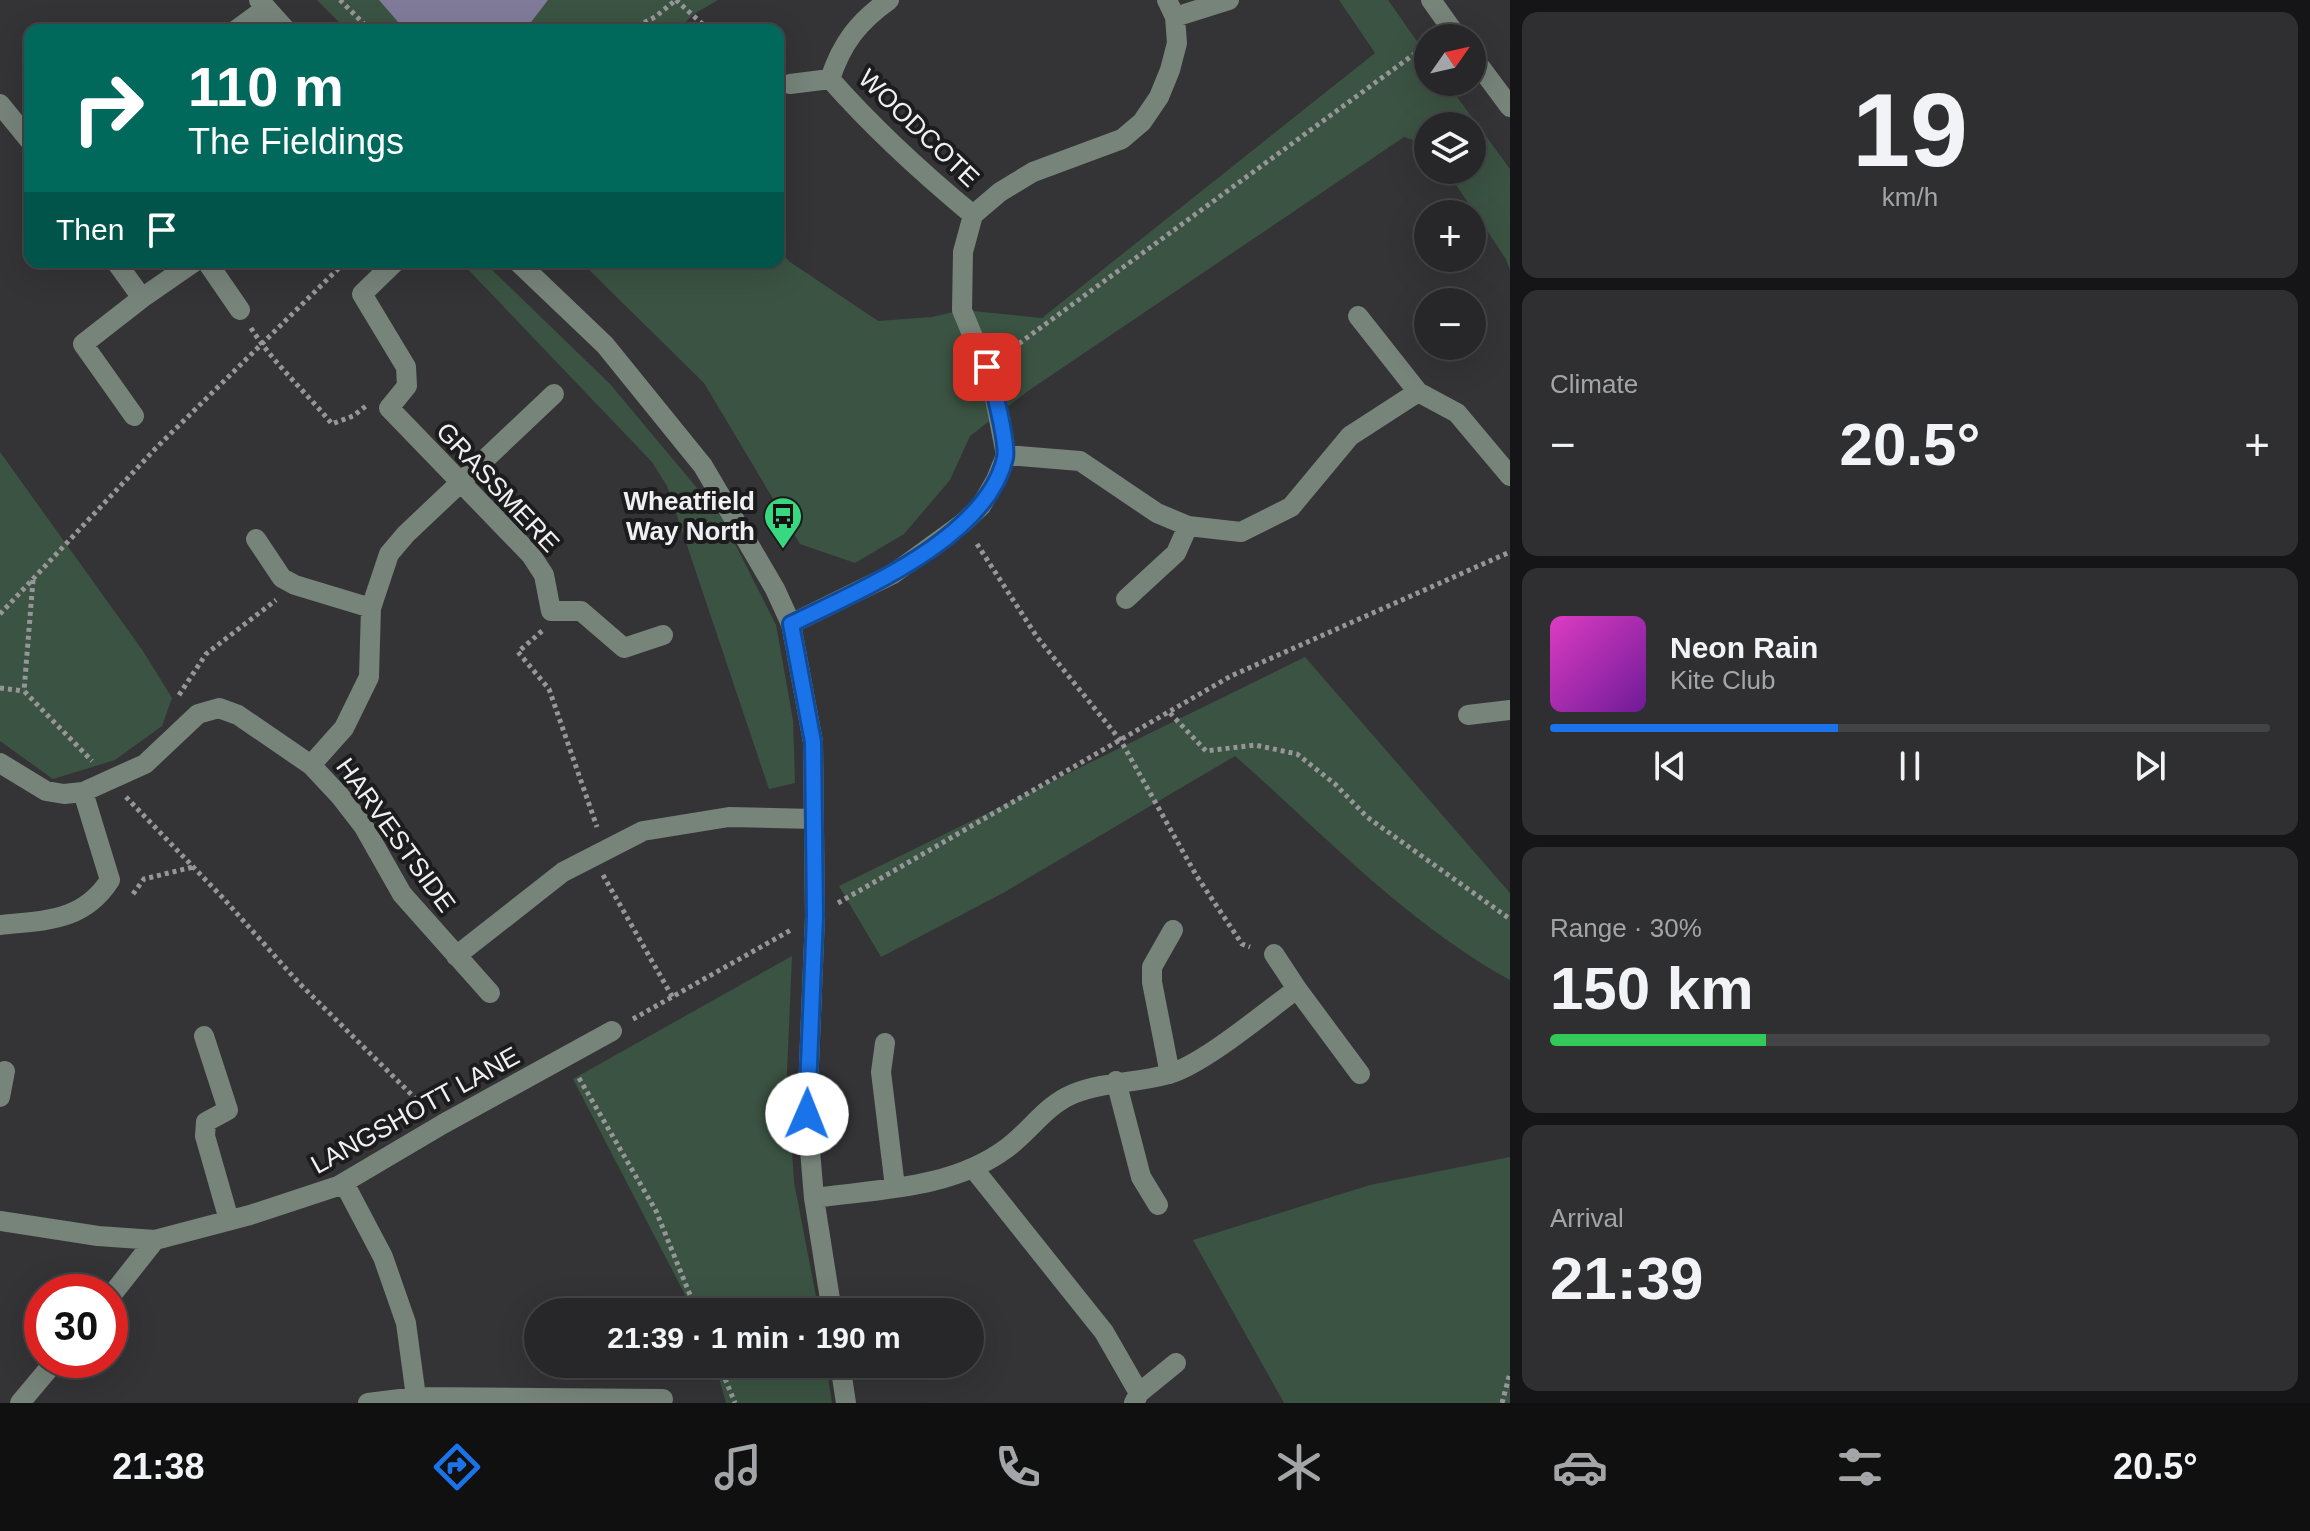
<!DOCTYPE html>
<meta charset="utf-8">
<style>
body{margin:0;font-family:Helvetica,sans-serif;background:#2f2f31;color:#f1f3f6;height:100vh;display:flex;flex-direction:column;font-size:30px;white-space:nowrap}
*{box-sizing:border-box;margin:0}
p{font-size:26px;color:#a4a5a8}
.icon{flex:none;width:44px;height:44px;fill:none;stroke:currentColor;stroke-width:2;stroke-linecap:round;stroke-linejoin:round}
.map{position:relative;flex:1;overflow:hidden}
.panel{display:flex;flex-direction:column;gap:12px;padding:12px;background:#151517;width:800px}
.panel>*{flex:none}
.guide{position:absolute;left:24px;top:24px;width:760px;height:244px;border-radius:16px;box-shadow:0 8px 32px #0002,0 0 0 2px #434446;background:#00695c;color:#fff;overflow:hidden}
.needle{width:52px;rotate:56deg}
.fabs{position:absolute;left:1414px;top:24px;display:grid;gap:16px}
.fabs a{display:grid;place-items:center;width:72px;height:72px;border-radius:50%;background:#272729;box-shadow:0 8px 32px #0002,0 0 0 2px #434446;font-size:40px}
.speed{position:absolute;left:24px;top:1274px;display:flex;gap:16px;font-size:40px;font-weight:700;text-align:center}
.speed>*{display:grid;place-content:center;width:104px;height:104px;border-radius:50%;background:#272729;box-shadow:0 8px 32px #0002,0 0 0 2px #434446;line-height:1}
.speed .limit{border:12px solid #d22;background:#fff;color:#111}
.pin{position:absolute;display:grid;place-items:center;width:68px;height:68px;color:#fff;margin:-34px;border-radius:16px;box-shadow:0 4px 12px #0006}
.me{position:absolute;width:88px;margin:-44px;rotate:1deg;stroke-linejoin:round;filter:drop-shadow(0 0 6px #0008)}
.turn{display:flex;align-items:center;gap:28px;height:168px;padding:0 32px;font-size:36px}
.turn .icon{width:104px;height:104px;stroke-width:2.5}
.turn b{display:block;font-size:56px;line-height:68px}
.then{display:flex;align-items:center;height:76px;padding:0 32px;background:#0003;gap:16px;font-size:30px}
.big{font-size:60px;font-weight:700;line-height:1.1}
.panel .widget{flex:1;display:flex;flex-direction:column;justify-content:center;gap:12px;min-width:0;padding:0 28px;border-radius:16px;background:#2f2f31}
.panel .dial{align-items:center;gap:0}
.dial b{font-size:104px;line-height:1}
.song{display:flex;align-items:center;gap:24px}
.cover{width:96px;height:96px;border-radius:12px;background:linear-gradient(135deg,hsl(310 70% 55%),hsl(280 70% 35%))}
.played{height:8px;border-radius:4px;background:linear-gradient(90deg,#1a73e8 40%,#434446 40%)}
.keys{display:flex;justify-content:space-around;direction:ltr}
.heat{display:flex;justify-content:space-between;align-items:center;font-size:44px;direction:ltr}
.charge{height:12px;border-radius:6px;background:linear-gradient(90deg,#34c759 30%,#434446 0)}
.trip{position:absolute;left:524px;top:1298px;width:460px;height:80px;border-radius:40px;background:#272729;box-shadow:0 8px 32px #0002,0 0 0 2px #434446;font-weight:700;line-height:80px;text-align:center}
.dock{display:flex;height:128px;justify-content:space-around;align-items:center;background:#101010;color:#a4a5a8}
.dock .icon{width:56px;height:56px}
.dock .active{color:#1a73e8}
.dock b{font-size:36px;color:#f1f3f6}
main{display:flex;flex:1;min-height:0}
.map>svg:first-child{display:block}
.green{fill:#3b5342}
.water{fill:#7f7b99}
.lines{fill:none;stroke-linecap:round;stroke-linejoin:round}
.path{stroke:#969698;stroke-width:5;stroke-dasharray:4 4;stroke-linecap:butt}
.minor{stroke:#77847a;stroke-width:20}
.route-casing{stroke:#114b97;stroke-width:20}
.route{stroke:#1a73e8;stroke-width:14}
.labels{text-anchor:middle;stroke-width:8;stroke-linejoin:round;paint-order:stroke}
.street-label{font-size:26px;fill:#f0f0f2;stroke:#1c1c1d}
.poi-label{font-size:26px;font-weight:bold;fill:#f0f0f2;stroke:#1c1c1d;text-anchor:end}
</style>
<main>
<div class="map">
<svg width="1510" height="1403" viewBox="0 0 1510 1403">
<rect width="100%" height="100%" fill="#343437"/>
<!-- green -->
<path class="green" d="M317 0H718L694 14 677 30H347Z
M1339 0H1388L1428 57V82H1446L1510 169V270L1506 259 1446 170H1472V126H1428V145L1404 137 1028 391 970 436 950 480 904 534 855 563 800 544 704 383 581 262H778V250L790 262 878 321 932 317 962 310 1042 318 1375 53Z
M461 262H484L610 384 722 518 776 625 793 720 795 783 769 789 667 486 652 462Z
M0 452 143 651 172 698 162 726 115 760 53 779 0 741Z
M1305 657 1510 893V980C1405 922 1324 834 1235 756L1003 893 881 957 839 886Z
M792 956 787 1072 794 1182 819 1312H694L573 1079Z
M1510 1157V1403H1284L1193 1240 1370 1185Z
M715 1364H826L832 1403H726Z"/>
<!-- water -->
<path class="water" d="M379 0H548L525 30H405Z"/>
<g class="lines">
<!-- path -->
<path class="path" d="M340 0 370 30
M676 0 709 30
M630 30 655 17 676 0
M251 328C273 363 306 392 332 424L353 416 366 406
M1006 353 1428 44
M977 544 1037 637 1121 741 1196 875 1242 944 1250 947
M33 580 24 691 92 761
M0 614 156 448 345 262
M542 631 518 652 549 689 597 827
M0 688 24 691
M179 695 206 654 276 600
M1170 713 1206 751 1255 745 1297 754 1335 784 1367 817 1510 919
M126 797 224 899 298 982 424 1107
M603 875 673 998
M133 894 144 879 193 867
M838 903 1231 676 1510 552
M633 1019 791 930
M579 1078 656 1211 697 1312
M719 1364 735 1403
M1502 1403 1510 1373"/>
<!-- minor -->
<path class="minor" d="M259 0 286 30
M1431 0 1458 38
M1175 17 1229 0
M236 30 266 8
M1472 56 1510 107
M830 79C875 130 921 172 973 215
M790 84 830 79C842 43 858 22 889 0
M0 104 30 141
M116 262 142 298
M207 262 240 310
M395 262 362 294 406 367 407 386 389 408 531 555 544 575 551 611H581L624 648 663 635
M518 262 605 345 703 466 775 589 791 624 813 742 815 916 807 1114 814 1198 832 1312
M1358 316 1418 392
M134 416 83 344 142 298 194 262
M1006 455 1080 461 1157 513 1188 526 1241 532 1291 507 1350 436 1418 392 1457 413 1510 476
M256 539 282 578 295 585 371 608
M1126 599 1176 553 1188 526
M791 624 893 574 963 523 981 506 996 480 1006 455 992 383 962 310 963 252 973 215 1000 192 1033 172 1122 139 1142 122 1159 97 1170 70 1177 43 1175 17 1167 0
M1468 715 1510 710
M0 763 46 791 64 794 83 792 145 764 198 714 219 708 238 715 311 765 340 796 364 827 402 894 490 993
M311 765 344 728 369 677 371 608 389 554 406 534 554 394
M0 925C45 920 83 922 110 880L83 792
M1274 954 1297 989 1360 1074
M456 956 563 872 643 831 729 817 814 819
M204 1036 228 1110 206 1122 205 1136 229 1220
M885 1043 881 1072 895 1187
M1170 1074 1152 982V967L1173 930
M1116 1081 1141 1177 1158 1205
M0 1097 5 1071
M973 1168 1104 1332 1139 1393
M344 1183 383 1257 406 1323 416 1397
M814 1198C879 1189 952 1189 1007 1148 1030 1131 1046 1105 1073 1094 1106 1081 1138 1083 1169 1074 1204 1064 1265 1012 1297 989
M0 1221 98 1236 155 1240 250 1215 338 1186 443 1124 612 1031
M110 1297 155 1240
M840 1364 846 1403
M20 1403 56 1360
M368 1403 416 1397 663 1399
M1134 1403 1139 1393 1176 1363"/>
</g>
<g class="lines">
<!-- route casing -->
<g class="route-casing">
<path id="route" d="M807 1114 815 916 813 742 791 624C858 591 987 538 1005 458 1008 443 993 384 987 367"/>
</g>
<!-- route -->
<use href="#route" class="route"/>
</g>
<!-- icons -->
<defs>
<g id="bus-pin" transform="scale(2)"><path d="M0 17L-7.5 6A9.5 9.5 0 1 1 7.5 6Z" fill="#38d880" stroke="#1c1c1d"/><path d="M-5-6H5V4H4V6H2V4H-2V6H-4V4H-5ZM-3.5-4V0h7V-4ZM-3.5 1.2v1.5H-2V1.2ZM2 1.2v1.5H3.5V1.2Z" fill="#111"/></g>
</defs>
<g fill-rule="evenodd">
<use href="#bus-pin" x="783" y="516"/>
</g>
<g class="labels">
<!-- street labels -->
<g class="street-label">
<text transform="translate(919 128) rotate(44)" y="9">WOODCOTE</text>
<text transform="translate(498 487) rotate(47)" y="9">GRASSMERE</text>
<text transform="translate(396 835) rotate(54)" y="9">HARVESTSIDE</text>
<text transform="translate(415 1110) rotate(-29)" y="9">LANGSHOTT LANE</text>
</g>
<!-- poi labels -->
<g class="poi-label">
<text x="755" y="510">Wheatfield<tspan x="755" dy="30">Way North</tspan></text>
</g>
</g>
</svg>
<div class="fabs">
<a><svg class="needle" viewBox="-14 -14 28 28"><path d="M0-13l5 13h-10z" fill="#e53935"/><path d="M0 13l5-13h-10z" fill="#a4a5a8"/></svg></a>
<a><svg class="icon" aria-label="layers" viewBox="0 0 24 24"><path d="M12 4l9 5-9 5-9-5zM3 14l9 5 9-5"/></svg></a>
<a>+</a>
<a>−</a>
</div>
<div class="speed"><div class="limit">30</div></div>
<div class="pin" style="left:987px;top:367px;background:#d93025"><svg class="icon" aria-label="arrive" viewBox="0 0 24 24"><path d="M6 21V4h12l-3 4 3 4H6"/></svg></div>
<svg class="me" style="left:807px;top:1114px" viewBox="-20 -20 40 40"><circle r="19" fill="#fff"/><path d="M0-13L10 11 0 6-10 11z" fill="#1a73e8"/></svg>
<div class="trip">21:39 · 1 min · 190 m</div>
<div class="guide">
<div class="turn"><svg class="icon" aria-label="right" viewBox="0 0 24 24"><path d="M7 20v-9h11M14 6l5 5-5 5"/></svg><div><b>110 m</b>The Fieldings</div></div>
<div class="then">Then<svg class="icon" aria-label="arrive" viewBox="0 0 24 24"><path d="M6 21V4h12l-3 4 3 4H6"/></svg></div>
</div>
</div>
<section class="panel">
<div class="widget dial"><b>19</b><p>km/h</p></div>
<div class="widget"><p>Climate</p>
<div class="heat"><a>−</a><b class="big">20.5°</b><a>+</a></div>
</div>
<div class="widget">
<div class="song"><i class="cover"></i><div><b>Neon Rain</b><p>Kite Club</p></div></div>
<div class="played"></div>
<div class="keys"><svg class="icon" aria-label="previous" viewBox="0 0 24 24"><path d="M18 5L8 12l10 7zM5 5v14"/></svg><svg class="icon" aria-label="pause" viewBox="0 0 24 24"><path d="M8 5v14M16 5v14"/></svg><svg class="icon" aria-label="next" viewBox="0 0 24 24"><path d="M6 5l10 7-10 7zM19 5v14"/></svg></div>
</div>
<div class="widget"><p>Range · 30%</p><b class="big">150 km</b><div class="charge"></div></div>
<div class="widget"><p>Arrival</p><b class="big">21:39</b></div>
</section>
</main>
<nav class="dock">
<b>21:38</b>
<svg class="icon active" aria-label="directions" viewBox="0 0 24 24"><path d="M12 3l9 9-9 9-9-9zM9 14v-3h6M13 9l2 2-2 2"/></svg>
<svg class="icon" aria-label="music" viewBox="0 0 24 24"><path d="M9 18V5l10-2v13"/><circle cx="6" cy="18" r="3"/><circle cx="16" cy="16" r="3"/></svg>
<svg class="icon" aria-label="phone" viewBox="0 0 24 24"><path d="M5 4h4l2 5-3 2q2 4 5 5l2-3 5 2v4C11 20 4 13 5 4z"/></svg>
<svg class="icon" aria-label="climate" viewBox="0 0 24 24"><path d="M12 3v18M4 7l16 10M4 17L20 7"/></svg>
<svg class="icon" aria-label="car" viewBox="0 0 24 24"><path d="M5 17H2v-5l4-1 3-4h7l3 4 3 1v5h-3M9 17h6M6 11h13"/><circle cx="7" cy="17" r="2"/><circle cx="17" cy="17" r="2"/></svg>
<svg class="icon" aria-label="filters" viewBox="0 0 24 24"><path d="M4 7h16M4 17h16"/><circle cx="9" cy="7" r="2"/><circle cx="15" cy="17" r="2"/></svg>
<b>20.5°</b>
</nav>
